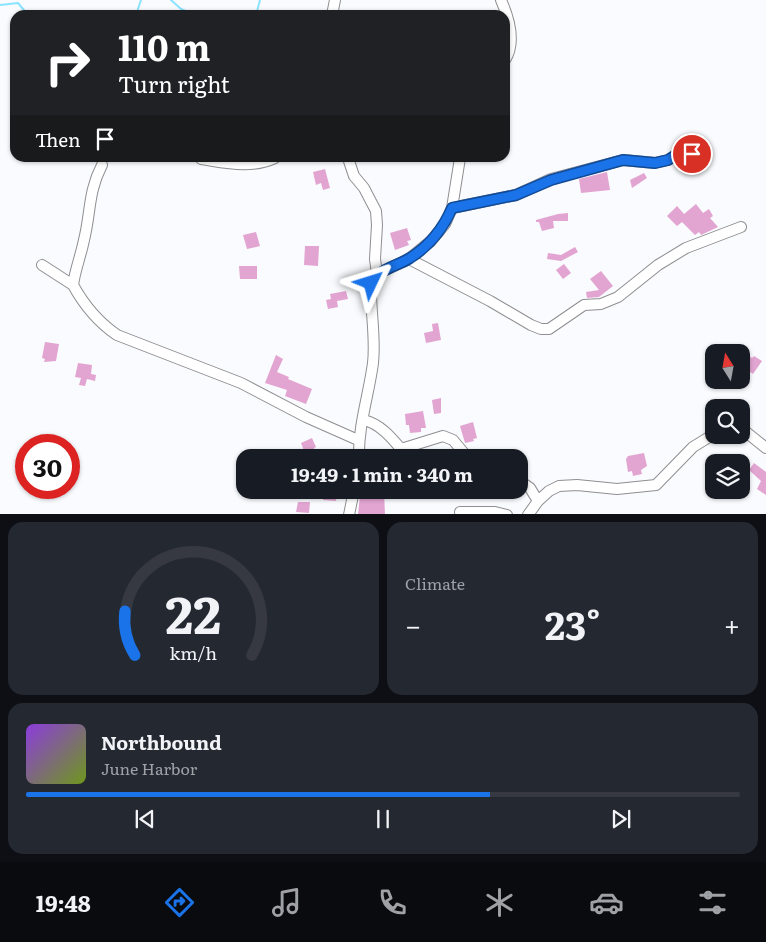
<!DOCTYPE html>
<meta charset="utf-8">
<style>
body{margin:0;font-family:Literata,serif;background:#242831;color:#f1f3f6;height:100vh;display:flex;flex-direction:column;font-size:19px;white-space:nowrap}
*{box-sizing:border-box;margin:0}
p{font-size:16px;color:#9ea1a6}
.icon{flex:none;width:28px;height:28px;fill:none;stroke:currentColor;stroke-width:2;stroke-linecap:round;stroke-linejoin:round}
.map{position:relative;height:514px;overflow:hidden}
.side{display:flex;flex-direction:column;gap:8px;padding:8px;background:#0d0f14;flex:1}
.side>*{flex:none}
.banner{position:absolute;left:10px;top:10px;width:500px;height:152px;border-radius:15px;box-shadow:0 1px 4px #0004;background:#202124;color:#fff;overflow:hidden}
.needle{width:32px;rotate:349deg}
.controls{position:absolute;left:705px;top:344px;display:grid;gap:10px}
.controls a{display:grid;place-items:center;width:45px;height:45px;border-radius:10px;background:#171b24;box-shadow:0 1px 4px #0004;font-size:25px}
.speed{position:absolute;left:15px;top:434px;display:flex;gap:10px;font-size:25px;font-weight:700;text-align:center}
.speed>*{display:grid;place-content:center;width:65px;height:65px;border-radius:50%;background:#171b24;box-shadow:0 1px 4px #0004;line-height:1}
.speed .limit{border:8px solid #d22;background:#fff;color:#111}
.pin{position:absolute;display:grid;place-items:center;width:42px;height:42px;color:#fff;margin:-21px;border:2px solid #fff;border-radius:50%;box-shadow:0 1px 5px #0007}
.me{position:absolute;width:55px;margin:-28px;rotate:49deg;stroke-linejoin:round;filter:drop-shadow(0 0 4px #0008)}
.turn{display:flex;align-items:center;gap:18px;height:105px;padding:0 25px;font-size:22px}
.turn .icon{width:65px;height:65px;stroke-width:2.5}
.turn b{display:block;font-size:35px;line-height:42px}
.then{display:flex;align-items:center;height:48px;padding:0 25px;background:#0003;gap:10px;font-size:19px}
.big{font-size:38px;font-weight:700;line-height:1.1}
.side .tile{flex:1;display:flex;flex-direction:column;justify-content:center;gap:8px;min-width:0;padding:0 18px;border-radius:15px;background:#242831}
.side .dial{align-items:center;gap:0}
.dial svg{height:130px;overflow:visible;fill:none;stroke:#363941;stroke-width:7;stroke-linecap:round;text-anchor:middle}
.dial text{fill:#f1f3f6;stroke:none}
.song{display:flex;align-items:center;gap:15px}
.cover{width:60px;height:60px;border-radius:8px;background:linear-gradient(135deg,hsl(270 70% 55%),hsl(80 70% 35%))}
.played{height:5px;border-radius:2px;background:linear-gradient(90deg,#1a73e8 65%,#363941 65%)}
.keys{display:flex;justify-content:space-around;direction:ltr}
.heat{display:flex;justify-content:space-between;align-items:center;font-size:28px;direction:ltr}
.side .tiles{flex:1;display:grid;gap:8px;grid-template-columns:1fr 1fr}
.tile:last-child{grid-column:span 2}
.trip{position:absolute;left:236px;top:449px;width:292px;height:50px;border-radius:15px;background:#171b24;box-shadow:0 1px 4px #0004;font-weight:700;line-height:50px;text-align:center}
.tab-bar{display:flex;height:80px;justify-content:space-around;align-items:center;background:#090b0e;color:#9ea1a6}
.tab-bar .icon{width:35px;height:35px}
.tab-bar .active{color:#1a73e8}
.tab-bar b{font-size:22px;color:#f1f3f6}
.map>svg:first-child{display:block}
.lines{fill:none;stroke-linecap:round;stroke-linejoin:round}
.stream{stroke:#8ae4ff;stroke-width:2}
.building{fill:#e2a4d1}
.minor-casing{stroke:#8f8f92;stroke-width:12}
.minor{stroke:#fff;stroke-width:10}
.route-casing{stroke:#114b97;stroke-width:12}
.route{stroke:#1a73e8;stroke-width:9}
</style>
<div class="map">
<svg width="766" height="515" viewBox="0 0 766 515">
<rect width="100%" height="100%" fill="#fafbfe"/>
<g class="lines">
<!-- stream -->
<path class="stream" d="M171 0 181 9 195 15
M0 5 18 3 28 15
M136 15 141 0
M256 15 260 0"/>
</g>
<!-- building -->
<path class="building" d="M325 169 330 188 323 190 321 183 316 185 313 172Z
M607 172 610 190 581 193 579 179Z
M644 173 647 178 632 188 630 180Z
M696 204 703 213 709 209 713 216 710 218 718 227 701 235 699 232 695 235 682 222 677 226 667 216 677 206 684 214Z
M568 213V221H553L554 228 542 231 539 222H536V220L558 214Z
M407 228 411 240 407 241 409 245 395 250 390 233Z
M256 232 260 246 247 249 243 235Z
M305 246H319L318 266 304 265Z
M575 247 578 252 561 261 547 259 548 253 561 255Z
M564 264 571 273 563 279 556 270Z
M239 266H257V279H240Z
M601 271 613 286 599 297 587 298 586 292 599 290 590 279Z
M346 291 348 299 337 301 338 307 328 309 326 300 331 299 330 294Z
M438 323 441 340 426 343 424 333 433 331 432 324Z
M45 342 59 344 56 361 44 362 45 359 42 358Z
M276 355 283 359 277 372 289 377 288 379 312 389 306 404 285 396 287 390 265 383Z
M749 356 752 358 754 356 762 361 753 374 750 372 748 374 741 370Z
M78 363 92 365 91 374 96 375 95 381 87 379 85 386 79 385 81 378 75 377Z
M441 398V413L434 414 432 400Z
M423 411 426 428H421V432L410 433 409 425H406L405 414Z
M473 422 477 438 473 439 474 441 465 443 460 426Z
M312 438 316 447 314 448 315 452 306 456 301 443Z
M644 453 647 466 641 470 642 474 633 476 632 471 628 472 626 459 628 456Z
M754 463 766 472V495L757 489 761 481 749 470Z
M324 490 337 492 336 501 323 500Z
M368 491H384L385 515H358L360 495 368 494Z
M298 502H310L309 513 296 512Z"/>
<g class="lines">
<!-- minor casing -->
<g class="minor-casing">
<path id="minor" d="M501 0C509 18 516 43 505 60
M332 15 335 0
M348 158 354 176 364 188 376 211 377 225 375 259 377 274
M201 159C227 163 251 169 275 158
M102 165C88 192 91 212 84 240 81 255 75 270 73 285 84 305 98 322 117 335L241 383 306 417 358 440
M452 208 516 195 551 179 623 160 655 163 668 160 679 153H692
M409 259 490 301 531 325 541 329H549L584 305 601 304 618 297 658 265 686 248 741 227
M42 265 73 285
M364 420C380 424 391 437 401 449L443 436 453 440 468 458
M741 428 766 448
M359 458C358 426 369 394 373 363 376 337 370 309 371 283L377 274 409 259 431 241 445 224 452 208 460 158
M492 458H494
M520 481 530 488 538 501
M460 512H495L507 515
M349 515 354 490
M528 515 538 501 549 491 559 486 577 485 617 489 656 485 693 447 714 434"/>
</g>
<!-- minor -->
<use href="#minor" class="minor"/>
</g>
<g class="lines">
<!-- route casing -->
<g class="route-casing">
<path id="route" d="M371 283C381 268 395 267 410 258 429 246 443 229 452 208L516 195 551 180 623 160 655 163 668 160 679 153 692 154"/>
</g>
<!-- route -->
<use href="#route" class="route"/>
</g>
</svg>
<div class="controls">
<a><svg class="needle" viewBox="-14 -14 28 28"><path d="M0-13l5 13h-10z" fill="#e53935"/><path d="M0 13l5-13h-10z" fill="#9ea1a6"/></svg></a>
<a><svg class="icon" aria-label="search" viewBox="0 0 24 24"><circle cx="10" cy="10" r="6"/><path d="M15 15l6 6"/></svg></a>
<a><svg class="icon" aria-label="layers" viewBox="0 0 24 24"><path d="M12 4l9 5-9 5-9-5zM3 14l9 5 9-5"/></svg></a>
</div>
<div class="speed"><div class="limit">30</div></div>
<div class="pin" style="left:692px;top:154px;background:#d93025"><svg class="icon" aria-label="arrive" viewBox="0 0 24 24"><path d="M6 21V4h12l-3 4 3 4H6"/></svg></div>
<svg class="me" style="left:371px;top:283px" viewBox="-20 -20 40 40"><path d="M0-17L14 15 0 8-14 15z" fill="#1a73e8" stroke="#fff" stroke-width="4"/></svg>
<div class="trip">19:49 · 1 min · 340 m</div>
<div class="banner">
<div class="turn"><svg class="icon" aria-label="right" viewBox="0 0 24 24"><path d="M7 20v-9h11M14 6l5 5-5 5"/></svg><div><b>110 m</b>Turn right</div></div>
<div class="then">Then<svg class="icon" aria-label="arrive" viewBox="0 0 24 24"><path d="M6 21V4h12l-3 4 3 4H6"/></svg></div>
</div>
</div>
<section class="side">
<div class="tiles">
<div class="tile dial"><svg viewBox="0 0 100 80">
<path d="M14 69A42 42 0 1 1 86 69"/>
<path d="M14 69A42 42 0 0 1 8 42" stroke="#1a73e8"/>
<text x="50" y="56" font-size="32" font-weight="700">22</text>
<text x="50" y="72" font-size="11">km/h</text>
</svg></div>
<div class="tile"><p>Climate</p>
<div class="heat"><a>−</a><b class="big">23°</b><a>+</a></div>
</div>
<div class="tile">
<div class="song"><i class="cover"></i><div><b>Northbound</b><p>June Harbor</p></div></div>
<div class="played"></div>
<div class="keys"><svg class="icon" aria-label="previous" viewBox="0 0 24 24"><path d="M18 5L8 12l10 7zM5 5v14"/></svg><svg class="icon" aria-label="pause" viewBox="0 0 24 24"><path d="M8 5v14M16 5v14"/></svg><svg class="icon" aria-label="next" viewBox="0 0 24 24"><path d="M6 5l10 7-10 7zM19 5v14"/></svg></div>
</div>
</div>
</section>
<nav class="tab-bar">
<b>19:48</b>
<svg class="icon active" aria-label="directions" viewBox="0 0 24 24"><path d="M12 3l9 9-9 9-9-9zM9 14v-3h6M13 9l2 2-2 2"/></svg>
<svg class="icon" aria-label="music" viewBox="0 0 24 24"><path d="M9 18V5l10-2v13"/><circle cx="6" cy="18" r="3"/><circle cx="16" cy="16" r="3"/></svg>
<svg class="icon" aria-label="phone" viewBox="0 0 24 24"><path d="M5 4h4l2 5-3 2q2 4 5 5l2-3 5 2v4C11 20 4 13 5 4z"/></svg>
<svg class="icon" aria-label="climate" viewBox="0 0 24 24"><path d="M12 3v18M4 7l16 10M4 17L20 7"/></svg>
<svg class="icon" aria-label="car" viewBox="0 0 24 24"><path d="M5 17H2v-5l4-1 3-4h7l3 4 3 1v5h-3M9 17h6M6 11h13"/><circle cx="7" cy="17" r="2"/><circle cx="17" cy="17" r="2"/></svg>
<svg class="icon" aria-label="filters" viewBox="0 0 24 24"><path d="M4 7h16M4 17h16"/><circle cx="9" cy="7" r="2"/><circle cx="15" cy="17" r="2"/></svg>
</nav>
